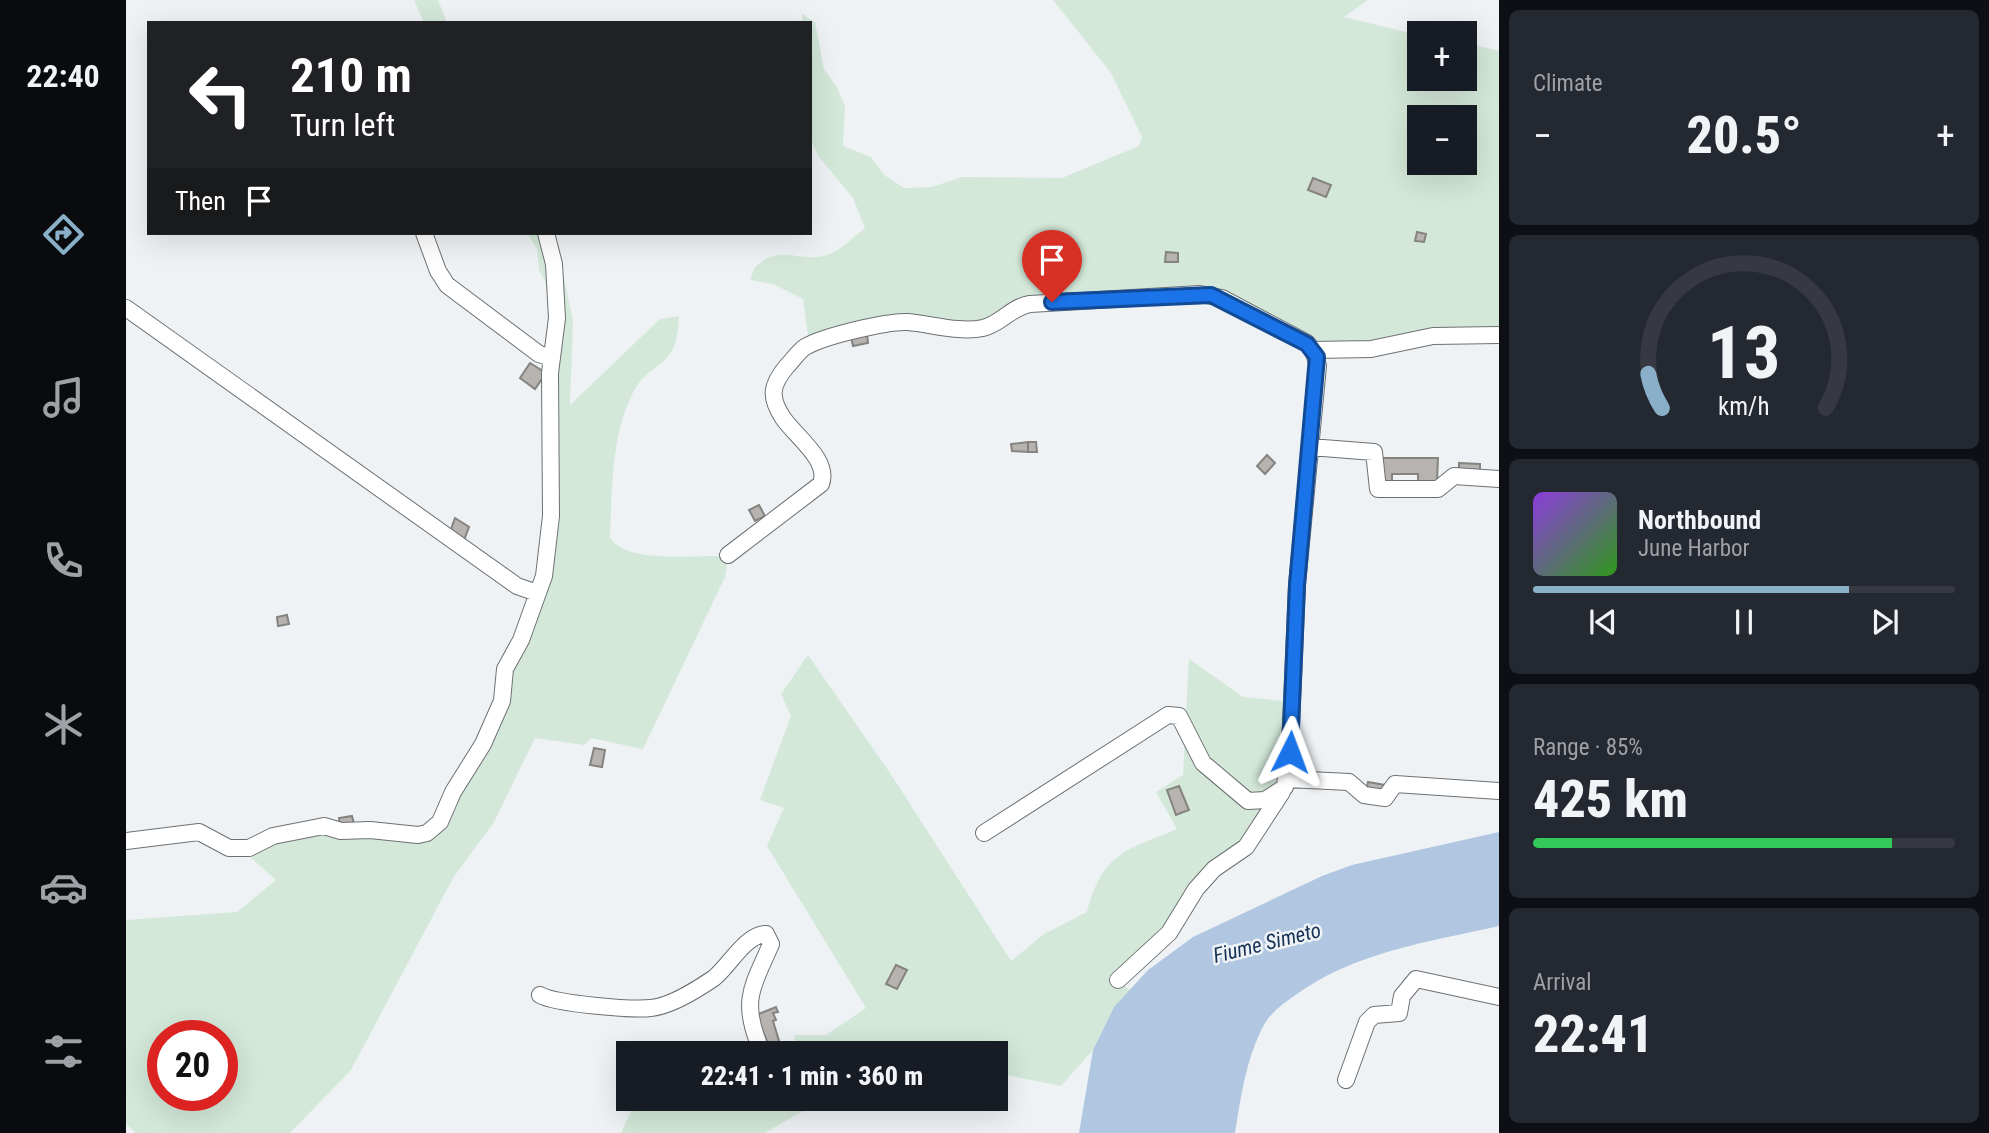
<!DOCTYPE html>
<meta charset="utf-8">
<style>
body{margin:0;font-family:"Roboto Condensed",sans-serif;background:#242831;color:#f1f3f6;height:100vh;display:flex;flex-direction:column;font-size:26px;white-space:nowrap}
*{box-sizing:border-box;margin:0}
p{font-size:23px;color:#9ea1a6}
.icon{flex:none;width:38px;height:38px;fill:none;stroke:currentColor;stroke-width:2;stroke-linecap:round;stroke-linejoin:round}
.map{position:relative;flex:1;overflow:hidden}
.sheet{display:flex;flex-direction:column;gap:10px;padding:10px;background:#0d0f14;width:490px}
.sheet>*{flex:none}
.guide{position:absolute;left:21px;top:21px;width:665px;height:214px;border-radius:0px;box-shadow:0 7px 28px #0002;background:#202124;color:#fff;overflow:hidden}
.buttons{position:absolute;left:1281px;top:21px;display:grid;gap:14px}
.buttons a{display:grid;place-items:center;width:70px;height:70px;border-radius:0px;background:#171b24;box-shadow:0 7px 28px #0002;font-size:35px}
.speed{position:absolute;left:21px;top:1020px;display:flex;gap:14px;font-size:35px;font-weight:700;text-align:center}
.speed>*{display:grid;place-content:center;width:91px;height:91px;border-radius:50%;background:#171b24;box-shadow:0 7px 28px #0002;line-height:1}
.speed .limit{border:10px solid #d22;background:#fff;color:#111}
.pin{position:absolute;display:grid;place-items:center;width:60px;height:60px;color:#fff;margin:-72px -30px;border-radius:50% 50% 50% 0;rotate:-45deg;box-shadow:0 0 7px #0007}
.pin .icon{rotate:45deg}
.me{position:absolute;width:77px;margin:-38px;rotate:3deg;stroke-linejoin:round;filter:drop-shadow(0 0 5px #0008)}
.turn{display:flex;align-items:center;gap:24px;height:147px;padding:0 28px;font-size:32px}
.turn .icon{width:91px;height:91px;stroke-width:2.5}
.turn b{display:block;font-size:49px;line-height:60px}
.then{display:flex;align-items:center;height:66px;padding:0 28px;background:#0003;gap:14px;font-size:26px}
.big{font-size:52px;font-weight:800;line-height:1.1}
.sheet .widget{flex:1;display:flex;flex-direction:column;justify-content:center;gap:10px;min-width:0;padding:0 24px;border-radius:10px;background:#242831}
.sheet .dial{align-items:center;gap:0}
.dial svg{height:182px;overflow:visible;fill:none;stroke:#363941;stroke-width:7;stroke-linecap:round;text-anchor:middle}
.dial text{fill:#f1f3f6;stroke:none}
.song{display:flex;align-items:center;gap:21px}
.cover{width:84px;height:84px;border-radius:10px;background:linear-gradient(135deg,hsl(270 70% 55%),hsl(110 70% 35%))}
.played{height:7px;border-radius:4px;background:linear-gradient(90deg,#89b0c8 75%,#363941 75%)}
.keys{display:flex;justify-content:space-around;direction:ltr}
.heat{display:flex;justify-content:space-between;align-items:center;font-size:38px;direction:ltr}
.charge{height:10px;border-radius:5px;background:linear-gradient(90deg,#34c759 85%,#363941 0)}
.trip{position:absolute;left:490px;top:1041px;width:392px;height:70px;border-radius:0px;background:#171b24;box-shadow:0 7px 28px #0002;font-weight:800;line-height:70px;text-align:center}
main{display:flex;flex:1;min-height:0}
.tab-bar{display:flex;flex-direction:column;width:126px;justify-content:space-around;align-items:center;background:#090b0e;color:#9ea1a6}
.tab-bar .icon{width:49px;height:49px}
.tab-bar .on{color:#89b0c8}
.tab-bar b{font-size:32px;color:#f1f3f6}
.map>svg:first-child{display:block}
.green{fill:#d3e8d9;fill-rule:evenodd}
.water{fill:#b1c7e1}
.building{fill:#b6b3b0;stroke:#85837f;stroke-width:2}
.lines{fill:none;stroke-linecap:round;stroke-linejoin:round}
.minor-casing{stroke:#6d7073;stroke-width:18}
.minor{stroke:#fff;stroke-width:16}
.route-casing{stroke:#114b97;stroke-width:18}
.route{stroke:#1a73e8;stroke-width:12}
.labels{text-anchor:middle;stroke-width:5;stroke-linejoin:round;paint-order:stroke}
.water-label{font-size:21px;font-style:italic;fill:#143256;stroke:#eef2f5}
</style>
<main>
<nav class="tab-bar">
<b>22:40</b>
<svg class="icon on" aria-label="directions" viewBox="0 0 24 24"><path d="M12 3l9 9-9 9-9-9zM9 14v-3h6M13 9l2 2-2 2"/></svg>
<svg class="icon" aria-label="music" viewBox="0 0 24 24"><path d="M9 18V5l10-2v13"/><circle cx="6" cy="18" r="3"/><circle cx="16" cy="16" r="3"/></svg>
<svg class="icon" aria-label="phone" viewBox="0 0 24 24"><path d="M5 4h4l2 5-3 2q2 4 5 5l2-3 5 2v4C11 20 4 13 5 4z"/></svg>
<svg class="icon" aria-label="climate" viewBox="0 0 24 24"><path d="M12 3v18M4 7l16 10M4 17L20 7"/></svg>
<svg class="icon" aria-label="car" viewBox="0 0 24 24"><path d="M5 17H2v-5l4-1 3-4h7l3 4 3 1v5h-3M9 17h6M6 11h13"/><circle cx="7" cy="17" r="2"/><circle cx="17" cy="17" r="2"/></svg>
<svg class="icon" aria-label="filters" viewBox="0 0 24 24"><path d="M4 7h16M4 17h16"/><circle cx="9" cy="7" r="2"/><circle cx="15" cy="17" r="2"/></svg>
</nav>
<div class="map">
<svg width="1373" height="1133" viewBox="0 0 1373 1133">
<rect width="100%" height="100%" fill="#eef2f5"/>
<!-- green -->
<path class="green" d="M288 0H312L321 23H298Z
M927 0H1242L1218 17 1293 35V79H1339V43L1373 51V330L1245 345 1195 346 1096 295 924 296 857 324 770 318 683 342 677 299 647 284 624 280 629 267C654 246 665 259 692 257 711 255 724 240 739 228L727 198 693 157 684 139V23H676V14L689 22 698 69 711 87 719 107 717 146 745 157 758 175 778 188 806 187 836 177 936 178 1013 146 1016 137 985 73ZM1293 117H1339V163H1293Z
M401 233H428L447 320 444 405 534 319 553 316C551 374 524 357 506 395 485 436 486 493 484 538 503 564 564 555 594 556L601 564 599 577 517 749 465 738 458 745 409 738 368 822 327 878 225 1070 164 1133H9L0 1123V920L111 912 150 880 123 856C190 821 239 830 311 831L421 585 427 296 413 270 411 249ZM37 1036H96V1096H37Z
M682 655 764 773 885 961 918 934 961 912C977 852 999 851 1051 829L1030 792 1057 775 1063 659 1117 697 1158 701 1163 786 996 984 1004 990 988 1007 967 1050 935 1086 870 1073V1054L666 1053 671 1051 668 1035H700L740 1008 641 846 658 808 634 800 665 716 655 694Z
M698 1099 639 1133H495L510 1100Z"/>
<!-- water -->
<path class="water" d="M1373 832V926C1302 942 1228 952 1168 996 1157 1004 1144 1013 1138 1025 1120 1058 1115 1097 1109 1133H953L967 1050 988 1007 1022 970 1067 937 1196 876 1226 865Z"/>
<!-- building -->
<path class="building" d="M1187 178 1205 185 1200 197 1182 190Z
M1291 232 1300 234 1298 242 1289 241Z
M1040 252 1052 253V262H1039Z
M741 334 742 343 727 346 725 337Z
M404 363 420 373 409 389 394 378Z
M902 442H910L911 452H902Z
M902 442V452L886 451 885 444Z
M1141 455 1149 463 1139 474 1131 466Z
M1255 458H1312L1311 481H1292V474H1266V481H1255Z
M1333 463 1354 464V472H1333Z
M633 505 639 516 629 521 623 510Z
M329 518 343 527 337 543 324 532Z
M161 615 163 624 152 626 151 617Z
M468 748 479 750 476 767 464 765Z
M1242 782 1259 785 1263 784 1258 794 1240 792Z
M1053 786 1063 810 1050 815 1041 790Z
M226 816 228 824 214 826 213 818Z
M770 965 781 970 771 989 760 984Z
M650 1007 652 1012 647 1013 650 1020 647 1021 657 1054H646L630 1015Z"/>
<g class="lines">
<!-- minor casing -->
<g class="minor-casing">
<path id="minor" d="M298 233 312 271 321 285 413 354 426 358
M0 308 391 586 411 593
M1184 447 1248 452 1252 489H1312L1328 476 1373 479
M602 555 695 484C704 460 669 436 657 418 643 397 645 385 661 366 667 360 672 352 679 347 698 336 761 321 782 322 805 324 834 333 857 328 875 324 885 307 904 304L1074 294 1096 298 1181 343 1187 350 1245 349 1307 336 1373 335
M1162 779 1223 782 1238 795 1259 798 1269 784 1373 791
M858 833 1042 715 1053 716 1077 763 1122 801 1139 800 1159 787 1165 725 1171 585 1192 366 1187 350
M0 841 73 832 103 848H123L147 836 198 826 215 831 244 830 292 835 301 833 314 822 327 792 357 744 376 701 379 669 395 640 418 576 425 516 424 373 431 318 428 264 420 233
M992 980 1043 933 1070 889 1088 869 1120 847 1156 792
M414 995C430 1004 506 1010 525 1008 544 1006 572 989 588 978 603 966 620 934 640 934L645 944C628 984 615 998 632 1042
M1220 1080 1241 1022 1248 1015 1273 1013 1276 996 1290 979 1373 997"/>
</g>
<!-- minor -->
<use href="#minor" class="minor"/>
</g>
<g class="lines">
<!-- route casing -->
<g class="route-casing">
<path id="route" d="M926 302 1085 295 1181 344 1191 357 1171 585 1164 752"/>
</g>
<!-- route -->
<use href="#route" class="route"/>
</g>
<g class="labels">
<!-- water labels -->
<g class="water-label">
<text transform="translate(1141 943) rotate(-14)" y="7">Fiume Simeto</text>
</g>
</g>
</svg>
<div class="buttons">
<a>+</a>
<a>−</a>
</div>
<div class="speed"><div class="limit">20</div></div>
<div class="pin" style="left:926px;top:302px;background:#d93025"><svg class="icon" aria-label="arrive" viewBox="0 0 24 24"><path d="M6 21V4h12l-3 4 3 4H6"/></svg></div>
<svg class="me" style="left:1164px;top:752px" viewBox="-20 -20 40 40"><path d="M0-17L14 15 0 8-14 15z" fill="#1a73e8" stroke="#fff" stroke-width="4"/></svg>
<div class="trip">22:41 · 1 min · 360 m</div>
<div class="guide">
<div class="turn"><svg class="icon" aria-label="left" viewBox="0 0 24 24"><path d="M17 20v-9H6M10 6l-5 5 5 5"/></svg><div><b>210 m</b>Turn left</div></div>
<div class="then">Then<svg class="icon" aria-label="arrive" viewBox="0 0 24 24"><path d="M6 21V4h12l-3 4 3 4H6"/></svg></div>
</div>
</div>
<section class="sheet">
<div class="widget"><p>Climate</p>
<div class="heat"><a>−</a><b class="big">20.5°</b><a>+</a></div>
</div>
<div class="widget dial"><svg viewBox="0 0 100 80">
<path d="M14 69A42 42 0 1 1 86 69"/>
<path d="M14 69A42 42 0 0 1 8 54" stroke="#89b0c8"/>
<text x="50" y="56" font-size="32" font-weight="700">13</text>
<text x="50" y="72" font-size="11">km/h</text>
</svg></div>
<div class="widget">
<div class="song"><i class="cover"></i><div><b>Northbound</b><p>June Harbor</p></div></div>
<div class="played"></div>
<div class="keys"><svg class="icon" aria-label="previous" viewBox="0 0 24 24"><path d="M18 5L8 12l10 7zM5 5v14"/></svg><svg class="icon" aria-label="pause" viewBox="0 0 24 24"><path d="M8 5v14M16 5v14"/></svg><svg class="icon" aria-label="next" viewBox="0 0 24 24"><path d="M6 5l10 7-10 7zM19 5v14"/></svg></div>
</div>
<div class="widget"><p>Range · 85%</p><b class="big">425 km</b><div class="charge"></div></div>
<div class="widget"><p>Arrival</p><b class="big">22:41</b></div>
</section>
</main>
